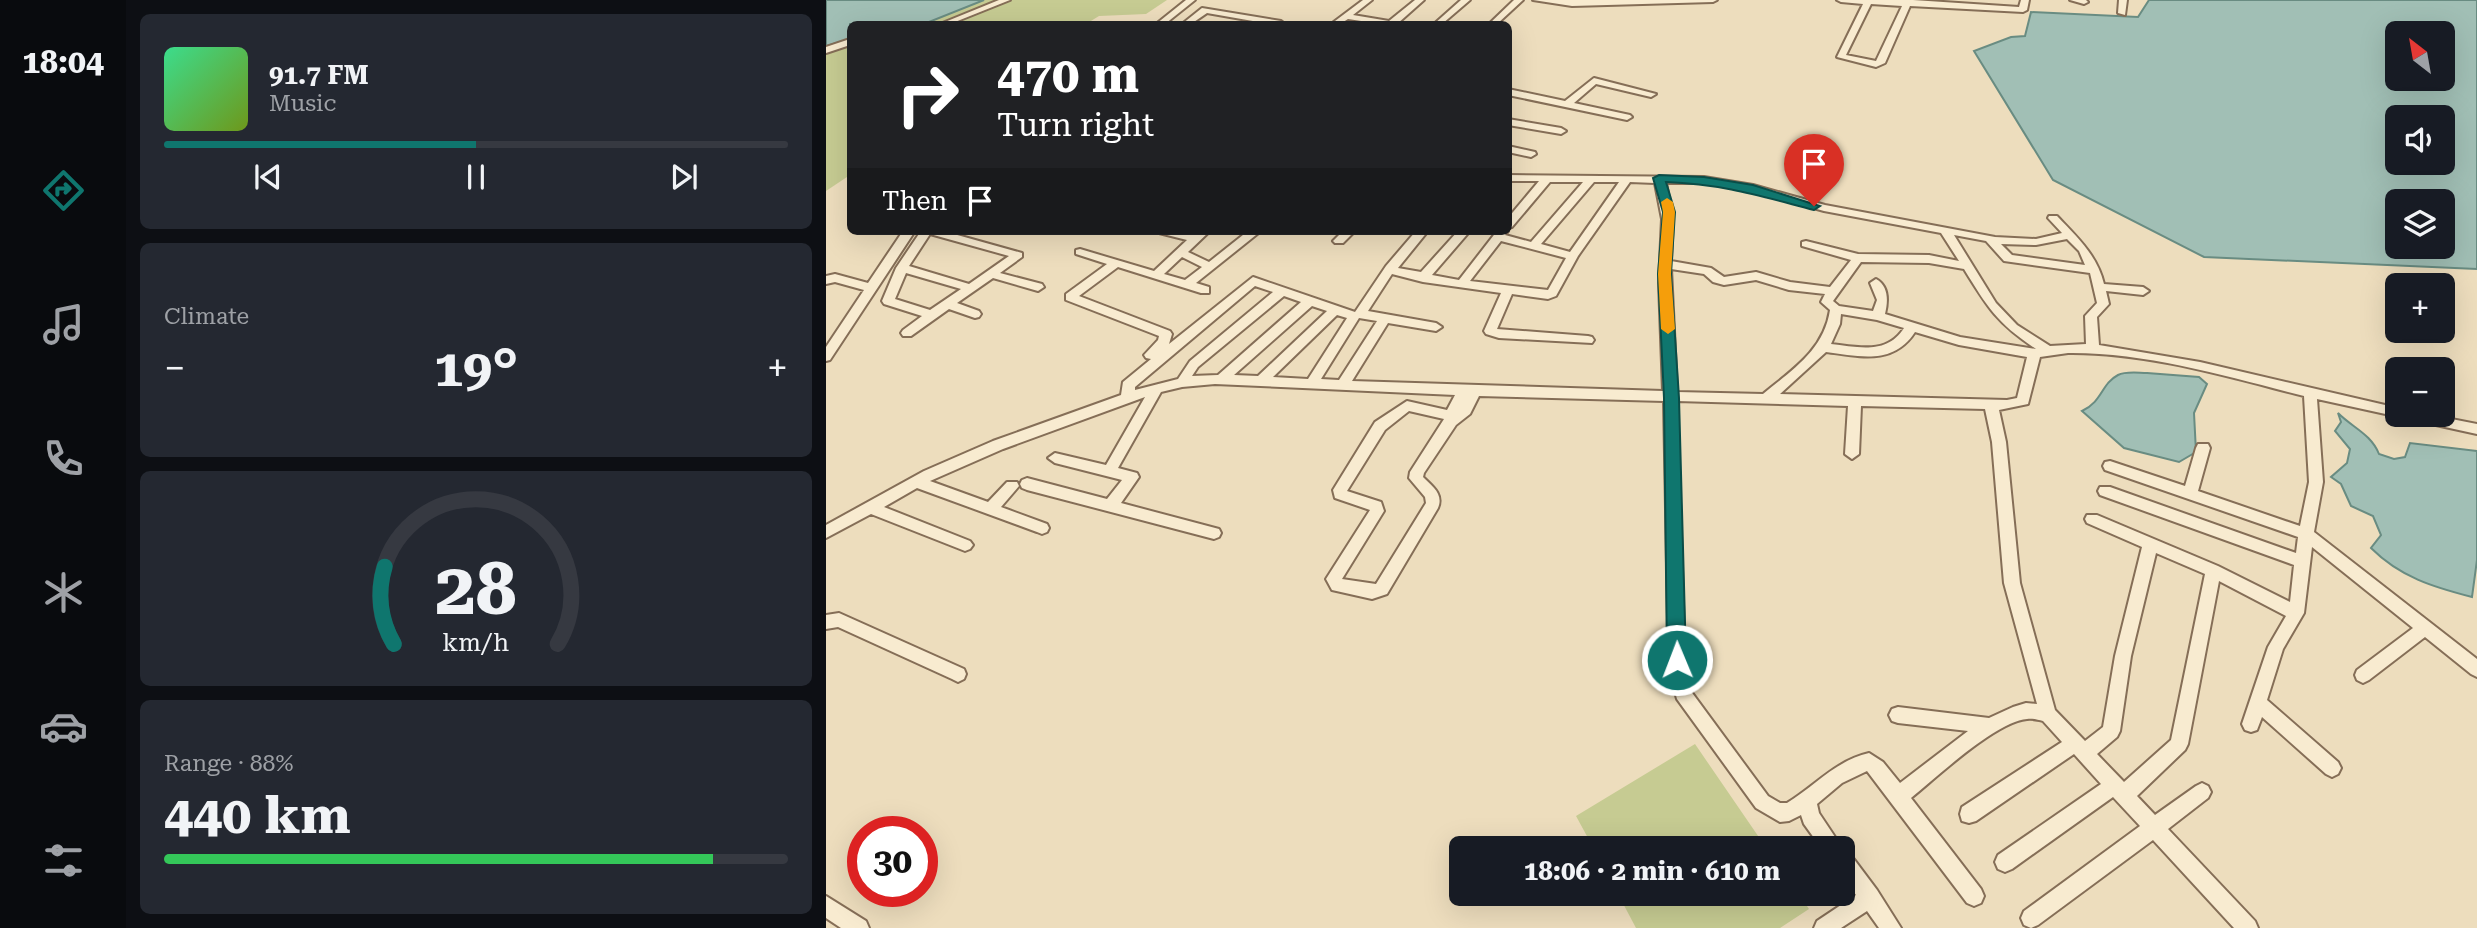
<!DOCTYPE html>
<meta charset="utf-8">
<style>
body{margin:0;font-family:"Roboto Serif",serif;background:#242831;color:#f1f3f6;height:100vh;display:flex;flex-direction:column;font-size:26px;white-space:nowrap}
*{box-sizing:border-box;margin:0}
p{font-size:23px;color:#9ea1a6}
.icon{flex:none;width:38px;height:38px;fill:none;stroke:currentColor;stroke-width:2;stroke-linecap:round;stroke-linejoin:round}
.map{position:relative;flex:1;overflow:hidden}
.drawer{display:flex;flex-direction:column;gap:14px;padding:14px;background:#0d0f14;width:700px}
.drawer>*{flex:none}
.top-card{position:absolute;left:21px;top:21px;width:665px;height:214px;border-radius:10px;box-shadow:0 7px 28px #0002;background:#202124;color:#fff;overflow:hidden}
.needle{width:46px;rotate:329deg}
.fabs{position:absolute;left:1559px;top:21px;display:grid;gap:14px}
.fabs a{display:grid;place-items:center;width:70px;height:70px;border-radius:10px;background:#171b24;box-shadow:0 7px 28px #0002;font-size:35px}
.speed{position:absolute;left:21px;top:816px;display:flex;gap:14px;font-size:35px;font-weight:700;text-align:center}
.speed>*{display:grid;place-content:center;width:91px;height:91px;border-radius:50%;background:#171b24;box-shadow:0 7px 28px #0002;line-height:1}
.speed .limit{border:10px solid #d22;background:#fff;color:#111}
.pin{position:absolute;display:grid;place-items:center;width:60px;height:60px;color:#fff;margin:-72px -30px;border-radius:50% 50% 50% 0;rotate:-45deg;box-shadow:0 0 7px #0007}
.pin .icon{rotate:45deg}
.me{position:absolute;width:77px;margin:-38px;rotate:359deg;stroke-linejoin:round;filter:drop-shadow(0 0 5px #0008)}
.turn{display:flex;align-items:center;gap:24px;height:147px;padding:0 35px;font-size:32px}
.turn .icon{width:91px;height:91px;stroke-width:2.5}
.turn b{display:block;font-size:49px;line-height:60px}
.then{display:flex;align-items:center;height:66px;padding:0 35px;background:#0003;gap:14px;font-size:26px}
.big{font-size:52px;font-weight:700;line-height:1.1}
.drawer .card{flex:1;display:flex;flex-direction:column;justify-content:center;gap:10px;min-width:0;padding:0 24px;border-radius:10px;background:#242831}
.drawer .dial{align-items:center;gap:0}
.dial svg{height:182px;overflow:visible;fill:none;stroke:#363941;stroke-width:7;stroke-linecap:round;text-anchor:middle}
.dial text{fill:#f1f3f6;stroke:none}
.song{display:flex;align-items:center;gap:21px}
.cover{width:84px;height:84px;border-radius:10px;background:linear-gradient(135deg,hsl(150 70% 55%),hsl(80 70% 35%))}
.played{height:7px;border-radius:4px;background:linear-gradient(90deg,#0f766e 50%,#363941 50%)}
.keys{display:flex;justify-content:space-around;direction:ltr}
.heat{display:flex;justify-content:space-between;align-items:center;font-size:38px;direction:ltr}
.charge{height:10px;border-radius:5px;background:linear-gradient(90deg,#34c759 88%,#363941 0)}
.trip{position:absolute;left:623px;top:836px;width:406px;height:70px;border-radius:10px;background:#171b24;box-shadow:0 7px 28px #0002;font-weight:700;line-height:70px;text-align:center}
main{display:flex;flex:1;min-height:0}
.tab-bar{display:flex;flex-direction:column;width:126px;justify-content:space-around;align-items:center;background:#090b0e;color:#9ea1a6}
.tab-bar .icon{width:49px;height:49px}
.tab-bar .on{color:#0f766e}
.tab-bar b{font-size:32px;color:#f1f3f6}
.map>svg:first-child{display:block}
.green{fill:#c6cb92}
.water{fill:#a1bfb5;stroke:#698c82;stroke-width:2;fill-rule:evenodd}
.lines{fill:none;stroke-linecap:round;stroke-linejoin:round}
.minor-casing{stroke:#856e57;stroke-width:4}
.minor{fill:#f8ebd0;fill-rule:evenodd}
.route{fill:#0f766e;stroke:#0a4d48;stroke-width:2}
.slow{fill:#f59e0b}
</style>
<main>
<nav class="tab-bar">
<b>18:04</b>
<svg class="icon on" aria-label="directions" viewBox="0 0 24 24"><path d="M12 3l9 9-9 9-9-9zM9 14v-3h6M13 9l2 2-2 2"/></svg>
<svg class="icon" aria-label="music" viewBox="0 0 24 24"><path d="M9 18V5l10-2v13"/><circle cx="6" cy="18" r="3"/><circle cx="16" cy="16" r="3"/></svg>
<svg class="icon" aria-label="phone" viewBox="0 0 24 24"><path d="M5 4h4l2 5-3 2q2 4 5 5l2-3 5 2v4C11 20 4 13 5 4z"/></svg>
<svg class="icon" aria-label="climate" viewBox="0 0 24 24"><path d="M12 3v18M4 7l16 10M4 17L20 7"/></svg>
<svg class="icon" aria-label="car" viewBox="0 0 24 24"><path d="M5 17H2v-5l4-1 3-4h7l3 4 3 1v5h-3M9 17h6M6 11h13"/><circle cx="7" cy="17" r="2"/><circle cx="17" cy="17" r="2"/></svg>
<svg class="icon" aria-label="filters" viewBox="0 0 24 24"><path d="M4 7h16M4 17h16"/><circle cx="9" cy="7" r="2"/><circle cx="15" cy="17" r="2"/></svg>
</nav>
<section class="drawer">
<div class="card">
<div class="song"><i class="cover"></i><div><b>91.7 FM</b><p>Music</p></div></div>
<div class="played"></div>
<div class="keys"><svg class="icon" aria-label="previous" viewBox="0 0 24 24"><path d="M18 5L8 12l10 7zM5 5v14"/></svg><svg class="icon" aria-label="pause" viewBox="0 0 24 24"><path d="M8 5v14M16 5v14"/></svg><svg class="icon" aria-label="next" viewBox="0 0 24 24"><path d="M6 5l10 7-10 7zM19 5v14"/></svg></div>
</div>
<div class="card"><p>Climate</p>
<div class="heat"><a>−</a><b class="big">19°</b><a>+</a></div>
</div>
<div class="card dial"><svg viewBox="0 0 100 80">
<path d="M14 69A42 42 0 1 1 86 69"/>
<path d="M14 69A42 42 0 0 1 10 35" stroke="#0f766e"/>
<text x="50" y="56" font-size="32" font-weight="700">28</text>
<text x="50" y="72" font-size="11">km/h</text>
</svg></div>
<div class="card"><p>Range · 88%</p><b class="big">440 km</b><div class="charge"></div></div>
</section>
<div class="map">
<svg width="1651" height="928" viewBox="0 0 1651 928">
<rect width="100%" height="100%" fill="#edddbd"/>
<!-- green -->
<path class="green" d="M0 0H341L320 14 273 16 260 24H24V175L0 191Z
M869 744 941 849H768L750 816Z
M792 894H973L983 909 954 928H810Z"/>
<!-- water -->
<path class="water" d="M0 0H158L98 24H24V39L0 46Z
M1323 0H1651V269L1378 257 1227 180 1148 51 1185 37 1199 36 1205 12 1312 17ZM1572 33H1617V79H1572ZM1572 117H1617V163H1572ZM1572 201H1617V247H1572Z
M1321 373 1373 377 1381 384 1368 413 1370 452 1353 462 1298 448 1256 411C1277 401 1275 384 1292 375 1300 371 1312 373 1321 373Z
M1512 413C1527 428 1545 434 1553 454L1568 459 1579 457 1584 443 1651 451V560L1646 597C1607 587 1574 577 1545 548L1555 535 1547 516 1525 506 1515 484 1505 477 1521 463 1524 449 1509 431 1515 422Z"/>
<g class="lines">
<!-- minor casing -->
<g class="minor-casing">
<path id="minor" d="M173 0H184L124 24H114Z
M360 0H369L339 24H330Z
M537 0H546L527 15 563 21 589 0H598L571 24H555L522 19 514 24H505Z
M635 0H644L616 24H608Z
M688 0H697L671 24H663Z
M707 0H891L887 2 746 6Z
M1011 0H1087L1193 7 1195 0H1203L1201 10 1197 12 1084 6 1059 63 1050 67 1011 57 1037 4 1015 2ZM1045 4 1076 6 1050 61 1020 55Z
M1244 0H1260L1262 2 1258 4Z
M1293 0H1301L1299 15 1292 13Z
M376 8 455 21 459 24H444L381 13 365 24H356Z
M24 39V45L0 53V47Z
M768 78 830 94 825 97 770 84 748 103 804 115 806 117 801 120 682 95V89L739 101Z
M682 119 735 128 740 131 735 134 682 125Z
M682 146 709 152 710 154 705 157 682 152Z
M682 175 878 177 927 185 999 205 1169 237 1210 239 1236 233 1222 218 1223 216H1231C1251 237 1271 255 1278 284L1317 287 1323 291 1317 295 1280 291 1283 304 1271 317 1273 345 1374 362 1572 408V415H1605L1651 424V434L1491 399 1497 482 1488 532 1651 659V677L1645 674 1599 637 1543 680 1537 683 1531 680 1529 675 1531 670 1587 628 1486 547 1478 613 1457 649 1441 700 1512 762 1515 768 1512 774 1506 777 1500 774 1436 717 1431 730 1425 732 1419 730 1416 724 1442 647 1460 616 1393 581 1362 744 1359 750 1311 796 1329 815 1370 786 1376 783 1382 786 1385 792 1382 798 1342 829 1429 921 1432 928H1408L1327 840 1212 925 1205 928 1198 925 1195 918 1198 911 1314 826 1287 797 1186 869 1179 872 1172 869 1169 862 1172 855 1275 784 1248 754 1150 821 1143 823 1136 821 1134 814 1136 807 1236 742 1217 721C1212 720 1207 718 1201 719 1169 722 1111 777 1085 798L1155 889 1158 896 1155 903 1148 906 1141 903 1041 771 1016 783 991 804 993 813 1017 849H996L978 824 975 815 963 821 954 822 930 808 851 699 843 671 838 401 653 396 644 414 630 425 598 473 597 477C606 486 618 494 612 508L561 594 546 599 506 590 500 579 544 510 509 498 507 490 549 422 581 401 621 410 629 395 389 384 356 387 335 392 292 468 311 473 313 477 295 503 393 529 395 533 393 537 388 539 201 490 196 488 194 484 196 480 201 478 281 499 296 480 229 463 222 458 229 453 280 465 319 397 177 449 104 481 162 502 181 482H191L193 486 175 507 221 524 223 528 221 532 216 534 211 532 91 488 58 507 144 541 147 545 144 549 139 551 134 549 45 514 0 538V525L98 471 167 441 295 395 297 382 325 359 320 358 318 355 332 340 333 336 240 300V294L281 264 250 254V250L254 249 328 271 361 240 333 233 331 231H350L367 235 372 231H384L362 252 383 262 422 231H435L370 283 383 287V293H375L292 267 253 296 344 331 346 334 343 344 427 277 529 312 560 266 590 231H602L572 268 595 272 632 231H644L606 275 633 280 671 231H682L679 235 705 242 757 182H724L686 227 682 228V218L713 181H682ZM768 182H793L744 252 715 244ZM804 182 829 183 836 219 833 283 837 391 526 381 562 323 610 331 616 327 610 323 542 311 566 274 597 282 675 293 658 331 660 334 673 338 766 343 768 340 766 337 762 336 671 329 686 294 722 299 730 296 752 256ZM840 183H878L926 191 998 211 1115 233 1133 261 1103 255 1032 254 980 241 976 242V246L1025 260 1004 287 964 282 930 272 898 277 885 268 845 261 847 219ZM1128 235 1160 241 1178 261 1264 273 1271 303 1259 316 1260 344 1224 346 1191 325 1170 303ZM1241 239 1253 251 1259 265 1186 255 1175 244 1210 245ZM675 241 740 258 722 290 644 281ZM356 257 376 267 359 280 338 274ZM1035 262 1103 263 1138 269C1162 308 1171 323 1210 349L1134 337 1059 314C1062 302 1063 286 1050 279L1044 283 1051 300 1047 311 1013 306 1007 301ZM845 269 878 274 887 282 898 285 930 280 963 290 999 294 995 302 1004 310C998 350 966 370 937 394L851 392ZM429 286 447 292 364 361 352 379 309 390V387ZM458 296 475 302 392 375 366 376 372 367ZM486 306 501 311 432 376 408 375ZM1015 314 1051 320 1078 328C1061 355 1032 347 1005 344L1014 324ZM511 315 521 318 482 379 447 377ZM533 318 551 321 513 380 495 379ZM1089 332 1133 345 1201 357 1191 398 1181 400 954 394 1000 352C1033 356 1067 366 1089 332ZM1242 353C1320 352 1403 377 1478 396L1483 482 1474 526 1372 491 1384 448 1382 444H1372L1370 448 1359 486 1284 461 1279 462 1277 466 1279 470 1472 537 1470 553 1284 487H1274L1272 491 1274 495 1468 565 1464 602 1392 566 1271 515H1261L1259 519 1261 523 1316 547 1289 656 1277 727 1259 741 1229 710 1194 583 1180 442 1173 410 1202 404 1214 357ZM851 401 1022 406 1019 454 1026 459 1033 454 1035 406 1159 409 1166 442 1178 583 1211 704 1200 703 1187 707 1163 718 1072 707 1066 709 1063 715 1066 721 1072 723 1142 731 1074 783 1057 762 1043 753C1009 761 989 786 961 803H954L942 796 864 690 859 671ZM583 411 618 419 584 472 583 478 599 497 600 503 550 584 516 579 558 511 555 502 521 491 559 430ZM1330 553 1379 574 1345 740 1298 782 1271 754 1291 737 1294 731 1305 656Z
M77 231H89L4 360 0 361V347L38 290 9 282 0 284V276L9 274 42 283Z
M95 231H117L196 253V257L174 273 216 284 218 287 212 291 167 278 131 303 153 311 155 314 153 317 149 318 123 309 85 336H77L75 333 77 330 96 316 58 304 56 301 70 268ZM104 234 183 256 143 284 83 266ZM80 273 135 289 104 310 69 299Z
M517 231H529L517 243H509L507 241Z
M13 613 138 669 140 674 138 679 132 682 126 679 12 627 0 629V615Z
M1017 851 1024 854 1051 890 1075 928H1053L1041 911 1015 928H988L991 921 1030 895 1017 877Z
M0 896 40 921 43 928H15L0 918Z"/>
</g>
<!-- minor -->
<use href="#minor" class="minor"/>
</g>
<!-- route -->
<path class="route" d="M833 175 878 177 927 185 994 206 988 210C934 196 897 184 840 182L849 212 845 274 853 398 860 660 857 666 851 669 844 666 841 660 838 398 832 274 837 212 827 178Z"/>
<!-- slow -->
<path class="slow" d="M841 198 847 202 849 212 845 274 849 329 842 334 835 329 832 274 837 212 835 202Z"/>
</svg>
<div class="fabs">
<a><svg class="needle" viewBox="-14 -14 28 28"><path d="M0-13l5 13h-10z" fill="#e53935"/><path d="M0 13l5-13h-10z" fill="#9ea1a6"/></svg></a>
<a><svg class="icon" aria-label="sound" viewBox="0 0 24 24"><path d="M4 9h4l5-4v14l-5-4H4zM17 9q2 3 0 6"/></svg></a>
<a><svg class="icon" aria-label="layers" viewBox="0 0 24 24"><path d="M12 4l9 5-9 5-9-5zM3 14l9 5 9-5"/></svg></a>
<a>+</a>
<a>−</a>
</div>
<div class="speed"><div class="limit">30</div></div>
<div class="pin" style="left:988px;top:206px;background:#d93025"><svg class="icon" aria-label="arrive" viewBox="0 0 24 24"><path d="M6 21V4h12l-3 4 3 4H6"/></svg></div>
<svg class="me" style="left:851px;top:660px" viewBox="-20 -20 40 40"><circle r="17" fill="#0f766e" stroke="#fff" stroke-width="3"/><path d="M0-11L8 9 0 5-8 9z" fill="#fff"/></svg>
<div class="trip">18:06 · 2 min · 610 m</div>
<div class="top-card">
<div class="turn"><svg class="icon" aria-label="right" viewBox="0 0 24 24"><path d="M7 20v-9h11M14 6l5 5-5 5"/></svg><div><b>470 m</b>Turn right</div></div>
<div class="then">Then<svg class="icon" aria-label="arrive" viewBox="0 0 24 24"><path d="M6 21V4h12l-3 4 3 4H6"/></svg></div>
</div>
</div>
</main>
